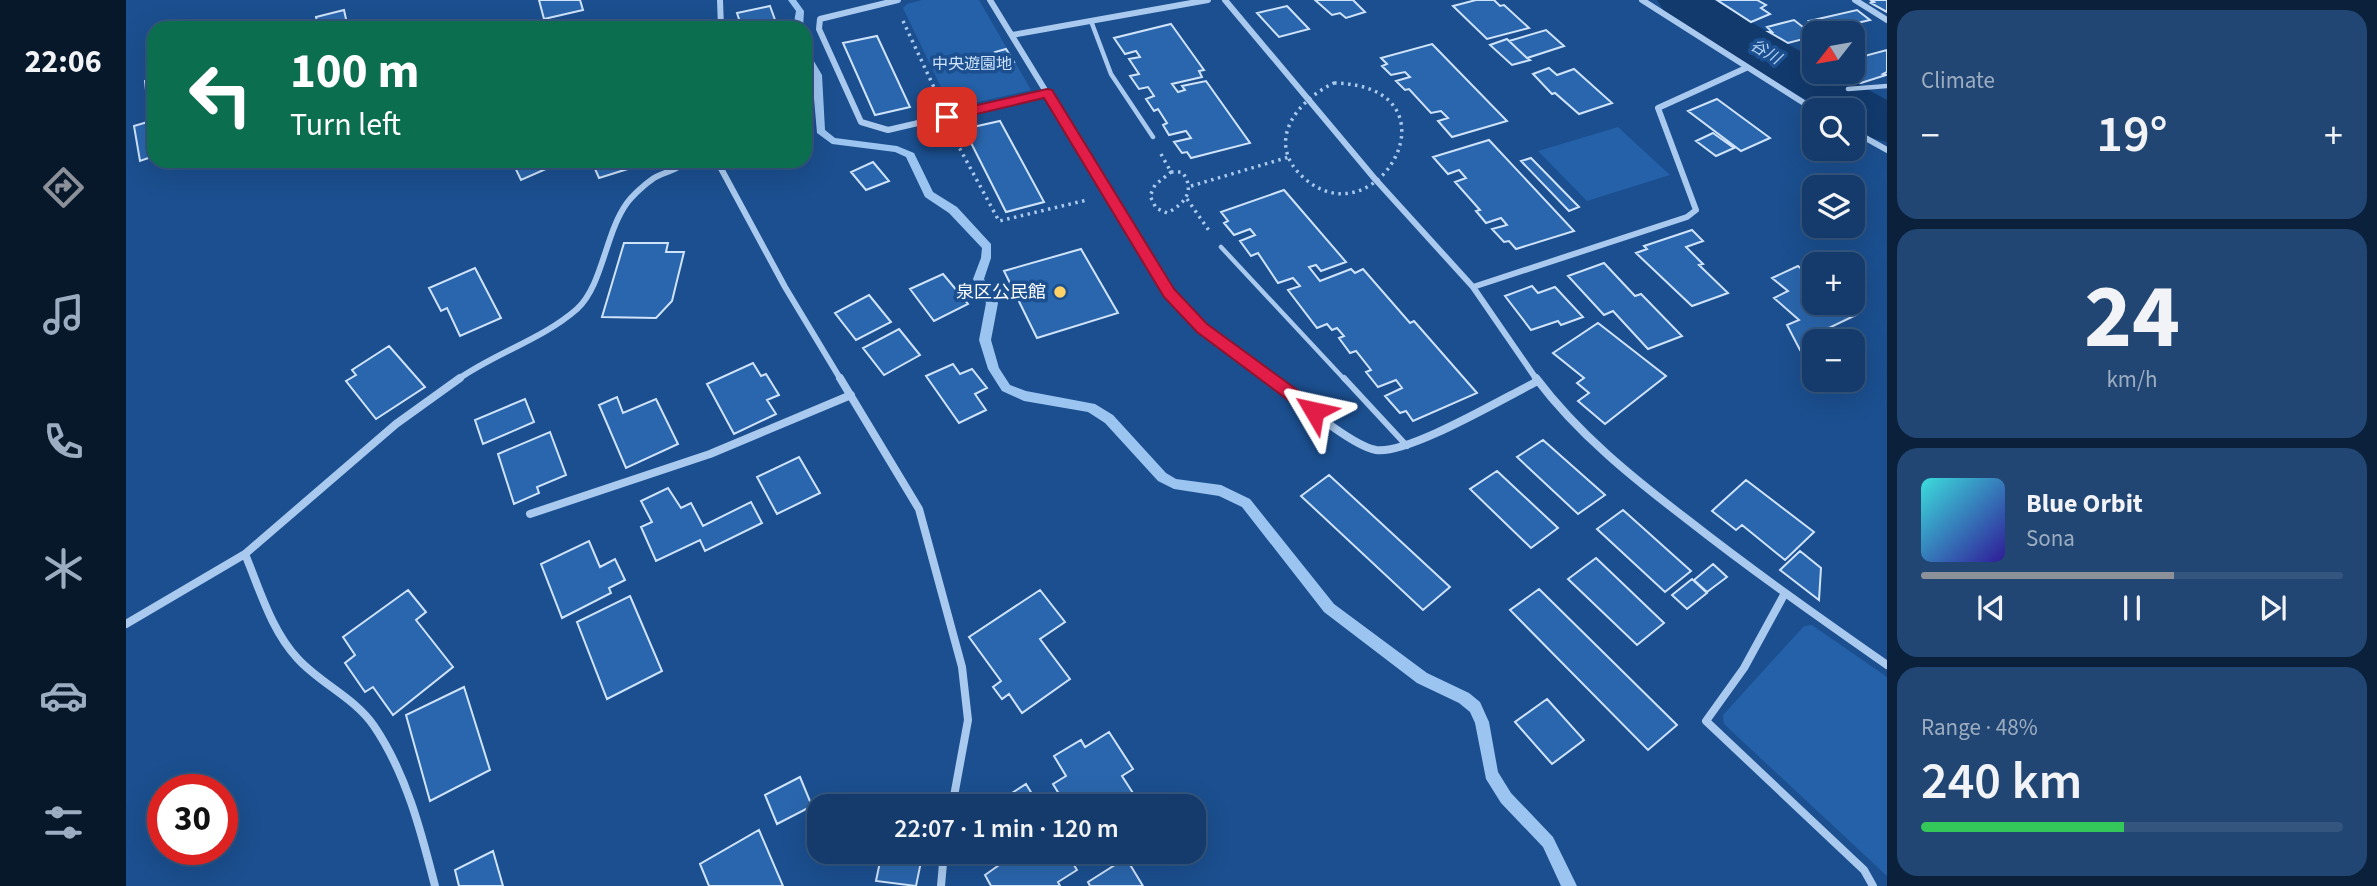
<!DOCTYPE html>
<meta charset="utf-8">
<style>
body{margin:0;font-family:"Source Sans 3","Noto Sans JP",sans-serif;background:#214673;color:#f1f3f6;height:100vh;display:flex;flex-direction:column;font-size:26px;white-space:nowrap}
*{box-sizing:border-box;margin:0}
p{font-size:23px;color:#9dadc1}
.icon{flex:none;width:38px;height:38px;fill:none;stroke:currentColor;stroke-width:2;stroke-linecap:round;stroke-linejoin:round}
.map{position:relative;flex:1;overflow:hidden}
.details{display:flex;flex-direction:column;gap:10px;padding:10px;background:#0b203b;width:490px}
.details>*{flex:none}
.guide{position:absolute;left:21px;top:21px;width:665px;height:147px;border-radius:21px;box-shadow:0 7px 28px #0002,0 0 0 2px #33557e;background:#0b6e4f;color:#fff;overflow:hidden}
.needle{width:46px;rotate:239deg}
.buttons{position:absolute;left:1676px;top:21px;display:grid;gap:14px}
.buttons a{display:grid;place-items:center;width:63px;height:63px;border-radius:14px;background:#143b6b;box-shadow:0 7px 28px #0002,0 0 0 2px #33557e;font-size:35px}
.speed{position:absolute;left:21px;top:774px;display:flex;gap:14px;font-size:35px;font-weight:700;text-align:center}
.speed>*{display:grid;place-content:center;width:91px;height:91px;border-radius:50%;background:#143b6b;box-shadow:0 7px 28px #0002,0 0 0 2px #33557e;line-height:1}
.speed .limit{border:10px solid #d22;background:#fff;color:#111}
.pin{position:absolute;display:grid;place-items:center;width:60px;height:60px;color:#fff;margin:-30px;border-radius:14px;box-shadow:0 4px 10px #0006}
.me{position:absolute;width:77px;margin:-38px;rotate:306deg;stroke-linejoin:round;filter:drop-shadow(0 0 5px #0008)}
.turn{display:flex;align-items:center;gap:24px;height:147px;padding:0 28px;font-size:32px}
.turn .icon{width:91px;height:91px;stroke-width:2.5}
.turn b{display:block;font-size:49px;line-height:60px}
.big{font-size:52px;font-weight:600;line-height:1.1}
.details .widget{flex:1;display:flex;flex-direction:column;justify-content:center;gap:10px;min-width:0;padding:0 24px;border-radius:21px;background:#214673}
.details .dial{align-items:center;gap:0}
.dial b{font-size:91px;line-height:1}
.song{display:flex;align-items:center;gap:21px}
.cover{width:84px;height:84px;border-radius:10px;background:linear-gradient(135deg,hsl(180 70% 55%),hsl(250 70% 35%))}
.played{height:7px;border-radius:4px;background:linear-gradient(90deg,#8c9099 60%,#33557e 60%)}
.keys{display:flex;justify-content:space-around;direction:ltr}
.heat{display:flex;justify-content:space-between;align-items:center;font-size:38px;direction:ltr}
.charge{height:10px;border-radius:5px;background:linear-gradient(90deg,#34c759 48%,#33557e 0)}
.trip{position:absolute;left:681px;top:794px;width:399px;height:70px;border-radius:21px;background:#143b6b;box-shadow:0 7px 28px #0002,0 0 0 2px #33557e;font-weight:600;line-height:70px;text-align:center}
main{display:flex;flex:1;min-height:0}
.tab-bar{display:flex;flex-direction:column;width:126px;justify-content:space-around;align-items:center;background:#08182b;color:#9dadc1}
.tab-bar .icon{width:49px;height:49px}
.tab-bar .on{color:#8c9099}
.tab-bar b{font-size:32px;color:#f1f3f6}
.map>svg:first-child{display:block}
.green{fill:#2461a8}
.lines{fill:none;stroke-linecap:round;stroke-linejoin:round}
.stream{fill:#9cc4f0;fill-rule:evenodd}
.river{fill:#123a6d;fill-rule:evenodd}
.building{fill:#2a66ad;stroke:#cfe3fa;stroke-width:2}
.path{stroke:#a9c9ee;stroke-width:3.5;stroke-dasharray:2.5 4.5;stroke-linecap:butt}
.service-far1{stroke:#a9c9ee;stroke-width:4.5}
.service{stroke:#a9c9ee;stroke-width:6}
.minor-far1{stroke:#a9c9ee;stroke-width:6}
.minor{stroke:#a9c9ee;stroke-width:8}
.route{fill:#e11d48;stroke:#92132f;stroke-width:2}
.poi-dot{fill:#ffd166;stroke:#1b4f8f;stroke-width:2.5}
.labels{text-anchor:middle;stroke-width:7;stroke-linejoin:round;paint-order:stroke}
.far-water-label{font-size:16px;font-style:italic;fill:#b5d3f5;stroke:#1b4f8f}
.far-park-label{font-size:16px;fill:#cfe3fa;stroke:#1b4f8f}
.poi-label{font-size:18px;fill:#fff;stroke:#1b4f8f;text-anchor:end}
</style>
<main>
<nav class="tab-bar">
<b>22:06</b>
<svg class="icon on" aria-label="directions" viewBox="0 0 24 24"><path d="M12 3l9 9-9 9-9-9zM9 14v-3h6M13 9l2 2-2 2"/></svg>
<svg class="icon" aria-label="music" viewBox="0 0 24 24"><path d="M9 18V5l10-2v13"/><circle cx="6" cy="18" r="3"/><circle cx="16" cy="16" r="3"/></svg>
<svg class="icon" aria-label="phone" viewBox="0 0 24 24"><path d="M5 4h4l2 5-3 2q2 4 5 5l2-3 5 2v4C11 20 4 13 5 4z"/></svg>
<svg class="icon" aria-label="climate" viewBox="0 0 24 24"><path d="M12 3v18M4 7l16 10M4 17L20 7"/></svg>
<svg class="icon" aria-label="car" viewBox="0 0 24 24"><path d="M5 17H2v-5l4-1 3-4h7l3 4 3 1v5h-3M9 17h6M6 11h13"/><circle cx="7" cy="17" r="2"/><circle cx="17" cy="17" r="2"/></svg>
<svg class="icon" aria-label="filters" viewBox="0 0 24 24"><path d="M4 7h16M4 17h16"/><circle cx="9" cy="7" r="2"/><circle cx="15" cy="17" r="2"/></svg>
</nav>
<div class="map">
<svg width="1761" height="886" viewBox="0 0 1761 886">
<rect width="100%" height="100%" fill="#1b4f8f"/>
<!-- green -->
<path class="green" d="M796 0H853L905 90 825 108 777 8 781 4Z
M1492 127 1544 175 1461 201 1412 151Z
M1686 625 1761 677V876L1598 724 1597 715 1678 626Z"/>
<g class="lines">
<!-- stream -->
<path class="stream" d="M662 0H670L678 11 677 28H667L670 11Z
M679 50 682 51 696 75 699 130 709 138 771 146 788 153 807 192 831 207 865 244V258L858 279 872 303 865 340 873 368 884 385 900 391 969 404 987 415 1040 473 1050 479 1095 485 1124 499 1208 604 1301 673 1343 693 1354 702 1363 722 1372 772 1385 793 1427 837 1451 886H1435L1417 847 1375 803 1360 779 1349 723 1344 712 1333 703 1291 683 1198 612 1116 507 1093 496 1048 489 1032 481 979 423 962 412 898 401 876 391 862 369 853 340 860 303 847 279 855 258 856 248 823 213 799 197 780 157 769 152 706 144 691 133 686 75 679 61Z"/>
<!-- river -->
<path class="river" d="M1531 0H1588L1689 60V72H1710L1761 100V142L1742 137 1727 128V110H1697L1589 46 1538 11Z"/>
</g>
<!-- building -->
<path class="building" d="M413 0H454L457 10 418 19Z
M1189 0H1227L1239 12 1220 18 1214 13 1206 15Z
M1350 0H1368L1374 6 1378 5 1403 28 1361 39 1327 6Z
M1591 0H1631L1640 5 1635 8 1644 14 1625 22Z
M1744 0H1761V12L1745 3 1748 2Z
M644 6 652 28H616L611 13Z
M1161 6 1183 29 1153 37 1131 13Z
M218 10 222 28H188L192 26 190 17Z
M1731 10 1744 20 1689 33V36L1662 43 1643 32H1646L1641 27 1668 20 1682 31 1691 28 1683 21Z
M1045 24 1078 70 1073 71 1076 77 1046 84 1052 92 1059 90 1056 86 1080 81 1124 143 1065 158 1061 152 1056 153 1048 142 1065 138 1060 131 1043 135 1037 125 1041 123 1032 109 1028 111 1020 99 1028 96 1022 87 1013 89 1004 76 1013 74 1003 59 1014 57 1010 51 999 54 988 38Z
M1420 30 1438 46 1401 58 1383 41Z
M751 36 784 107 749 115 717 43Z
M1381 39 1401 58 1404 60 1386 65 1364 45Z
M1306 44 1381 121 1326 137 1312 121 1322 118 1315 111 1305 113 1283 89 1279 90 1270 81 1284 77 1279 72 1265 75 1256 66 1261 64 1255 58Z
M880 49 888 62 876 64 869 52Z
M1761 50V72L1757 74 1760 75 1735 83 1723 80 1713 72H1727V59Z
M1423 68 1431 75 1448 69 1486 103 1453 114 1429 93 1426 94 1407 74Z
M28 79V107L22 109 19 81Z
M1591 99 1644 138 1615 151 1562 111Z
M28 120V156L14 161 8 126Z
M874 121 918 202 880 212 838 129Z
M1587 133 1608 148 1590 156 1570 141Z
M1363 140 1448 231 1390 249 1383 241 1378 242 1366 229 1381 225 1375 218 1360 223 1350 211 1354 210 1329 182 1340 178 1333 170 1322 174 1307 157Z
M1405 158 1453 207 1443 211 1395 161Z
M386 161H427L429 165 395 180Z
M470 161H506L508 167 473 178 466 162Z
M747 162 763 181 740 190 725 172Z
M1158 190 1220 262 1195 271 1190 265 1183 267 1194 281 1225 269 1229 273 1237 269 1284 323 1288 321 1351 393 1287 421 1280 411 1274 413 1259 396 1276 388 1270 380 1252 387 1240 372 1245 370 1230 351 1224 353 1213 338 1218 336 1211 328 1206 330 1201 324 1191 328 1162 290 1174 286 1167 278 1152 283 1132 253 1125 256 1114 241 1129 235 1124 229 1108 235 1098 223 1102 221 1095 212Z
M1566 230 1577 241 1560 247 1577 264 1573 265 1602 293 1566 306 1510 253 1521 249 1518 246Z
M498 243H542L540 252H558L546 301 530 318 476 317Z
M955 249 992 313 911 338 878 271Z
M1478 263 1509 296 1515 294 1556 336 1522 349 1487 311 1478 315 1442 276Z
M1672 266 1689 280V303H1715L1730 315 1686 336 1692 341 1674 350 1661 325 1673 320 1648 298 1662 291 1646 278Z
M349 268 375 318 334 336 321 308 315 311 303 288Z
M817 274 842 304 808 321 784 289Z
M1406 286 1412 293 1429 287 1457 317 1435 325 1432 321 1405 330 1379 296Z
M743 295 765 322 730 340 709 313Z
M1472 323 1540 376 1479 424 1452 401 1463 393 1451 383 1458 378 1427 353Z
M773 329 794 355 758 375 737 348Z
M263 346 299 387 250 419 220 381 230 375 226 370Z
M627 363 635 376 640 374 653 395 641 400 650 414 608 434 581 384Z
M827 364 834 374 846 369 861 388 849 394 860 410 833 423 800 376Z
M491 397 497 413 530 399 552 444 500 468 473 405Z
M399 399 408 422 357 444 349 420Z
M424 432 440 475 411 487 413 493 388 504 372 454Z
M1417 440 1479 495 1452 514 1391 457Z
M673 457 694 493 651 514 631 477Z
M1371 471 1432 528 1405 548 1344 489Z
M1203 475 1324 587 1297 610 1175 496Z
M1620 480 1688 532 1659 560 1616 525 1610 530 1586 511Z
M542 488 555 508 565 503 577 526 625 502 636 523 579 551 574 540 530 561 515 527 526 522 515 501Z
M1497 510 1565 571 1539 592 1471 529Z
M463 541 474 567 489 559 499 580 483 588 485 593 436 618 415 564Z
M1674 551 1695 568 1693 600 1654 570Z
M1470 558 1538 623 1511 645 1442 579Z
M1587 564 1601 577 1581 592 1568 580Z
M1566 579 1581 593 1561 609 1546 595Z
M1413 589 1551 725 1522 750 1384 610Z
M282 590 300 612 290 620 327 667 267 715 247 687 239 692 219 663 229 655 217 637Z
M914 590 939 622 914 639 944 679 896 713 883 694 876 699 867 687 875 681 843 637Z
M504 596 536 671 481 699 451 622Z
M338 687 364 770 304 801 280 715Z
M1421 699 1458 740 1426 764 1389 722Z
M983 732 1007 769 996 776 1016 807H941L927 784 940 776 928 756 955 740 959 747Z
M674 777 686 806 651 824 639 795Z
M900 784 914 807H864Z
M633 830 657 886H583L574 864Z
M367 851 377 886H333L329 870Z
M756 852H797L790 886 750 881Z
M870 852H940L951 870 932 882 934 886H865L859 875 876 863Z
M1000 858 1017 886H964L962 882Z"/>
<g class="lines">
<!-- path -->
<path class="path" d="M777 21 812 96
M1208 83C1340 86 1251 243 1178 178 1138 143 1170 101 1208 83Z
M827 136 873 221 961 200
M1035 154 1045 172
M1045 172H1056C1070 190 1059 204 1041 213L1030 208 1024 196 1029 185Z
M1065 186 1163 157
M1061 199 1084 232"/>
<!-- service-far1 -->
<path class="service-far1" d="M965 21 985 74 1027 137
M1722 89 1761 86
M1095 247 1219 380"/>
<!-- service -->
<path class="service" d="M1218 378 1281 446"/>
<!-- minor-far1 -->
<path class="minor-far1" d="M594 0 595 28
M772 0 694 19 693 29 735 122 762 130 921 93
M864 0 1043 293 1076 328 1146 380
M1099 0 1249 179 1347 287 1411 380
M1516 0 1689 110
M1729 0 1761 20
M886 35 1082 0
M1727 131 1761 150
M591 161 659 287 715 380
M1347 287 1561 217 1570 210 1532 108 1620 68
M331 380C369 353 417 339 451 309 477 285 479 233 501 203 507 195 519 184 528 178 540 171 551 171 561 161"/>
<!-- minor -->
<path class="minor" d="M714 378 793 509 836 667 842 720 826 807
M1144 378C1168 396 1223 445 1250 450 1282 455 1379 397 1412 381
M1410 378C1452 434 1507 478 1562 520 1627 571 1694 618 1761 665
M404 514 584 454 725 395
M1659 593 1618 668 1580 721 1738 870 1747 886
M0 624 119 554
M309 886C295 831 280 773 248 726 229 698 195 684 172 659 145 630 134 590 119 554L270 424 334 378
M815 886 818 852"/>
</g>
<!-- route -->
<path class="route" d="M921 89 926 90 1048 289 1081 324 1193 406 1196 411 1193 415H1182L1071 332 1038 297 918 98 821 121 815 117 821 112Z"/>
<!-- markers -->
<circle class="poi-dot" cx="934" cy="292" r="7"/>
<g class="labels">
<!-- far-water labels -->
<g class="far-water-label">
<text transform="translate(1640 51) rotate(31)" y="6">谷川</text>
</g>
<!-- far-park labels -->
<g class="far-park-label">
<text x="846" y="69">中央遊園地</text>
</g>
<!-- poi labels -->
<g class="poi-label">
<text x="920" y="298">泉区公民館</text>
</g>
</g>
</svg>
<div class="buttons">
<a><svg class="needle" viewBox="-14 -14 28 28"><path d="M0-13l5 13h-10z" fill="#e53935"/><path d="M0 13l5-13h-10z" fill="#9dadc1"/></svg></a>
<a><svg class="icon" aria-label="search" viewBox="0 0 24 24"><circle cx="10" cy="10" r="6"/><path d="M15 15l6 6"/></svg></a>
<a><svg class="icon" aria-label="layers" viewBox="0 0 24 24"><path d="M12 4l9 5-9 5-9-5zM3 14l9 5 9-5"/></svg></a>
<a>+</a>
<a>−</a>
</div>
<div class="speed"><div class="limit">30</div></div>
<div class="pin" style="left:821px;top:117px;background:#d93025"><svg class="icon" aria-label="arrive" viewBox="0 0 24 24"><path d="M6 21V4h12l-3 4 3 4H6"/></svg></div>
<svg class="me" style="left:1188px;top:411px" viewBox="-20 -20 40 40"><path d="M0-17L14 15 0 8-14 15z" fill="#e11d48" stroke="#fff" stroke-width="4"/></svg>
<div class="trip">22:07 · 1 min · 120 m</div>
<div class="guide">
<div class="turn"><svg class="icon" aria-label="left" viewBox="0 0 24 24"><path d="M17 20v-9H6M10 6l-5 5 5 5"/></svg><div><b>100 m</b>Turn left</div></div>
</div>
</div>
<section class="details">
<div class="widget"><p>Climate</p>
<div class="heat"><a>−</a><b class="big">19°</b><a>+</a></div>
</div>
<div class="widget dial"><b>24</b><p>km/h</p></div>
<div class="widget">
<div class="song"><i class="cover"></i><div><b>Blue Orbit</b><p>Sona</p></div></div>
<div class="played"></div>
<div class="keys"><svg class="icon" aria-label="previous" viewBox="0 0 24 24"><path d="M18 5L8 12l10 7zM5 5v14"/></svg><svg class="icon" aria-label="pause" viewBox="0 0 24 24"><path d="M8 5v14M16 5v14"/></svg><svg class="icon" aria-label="next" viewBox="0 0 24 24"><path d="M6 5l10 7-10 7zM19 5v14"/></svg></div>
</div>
<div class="widget"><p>Range · 48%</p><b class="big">240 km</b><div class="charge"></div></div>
</section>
</main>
